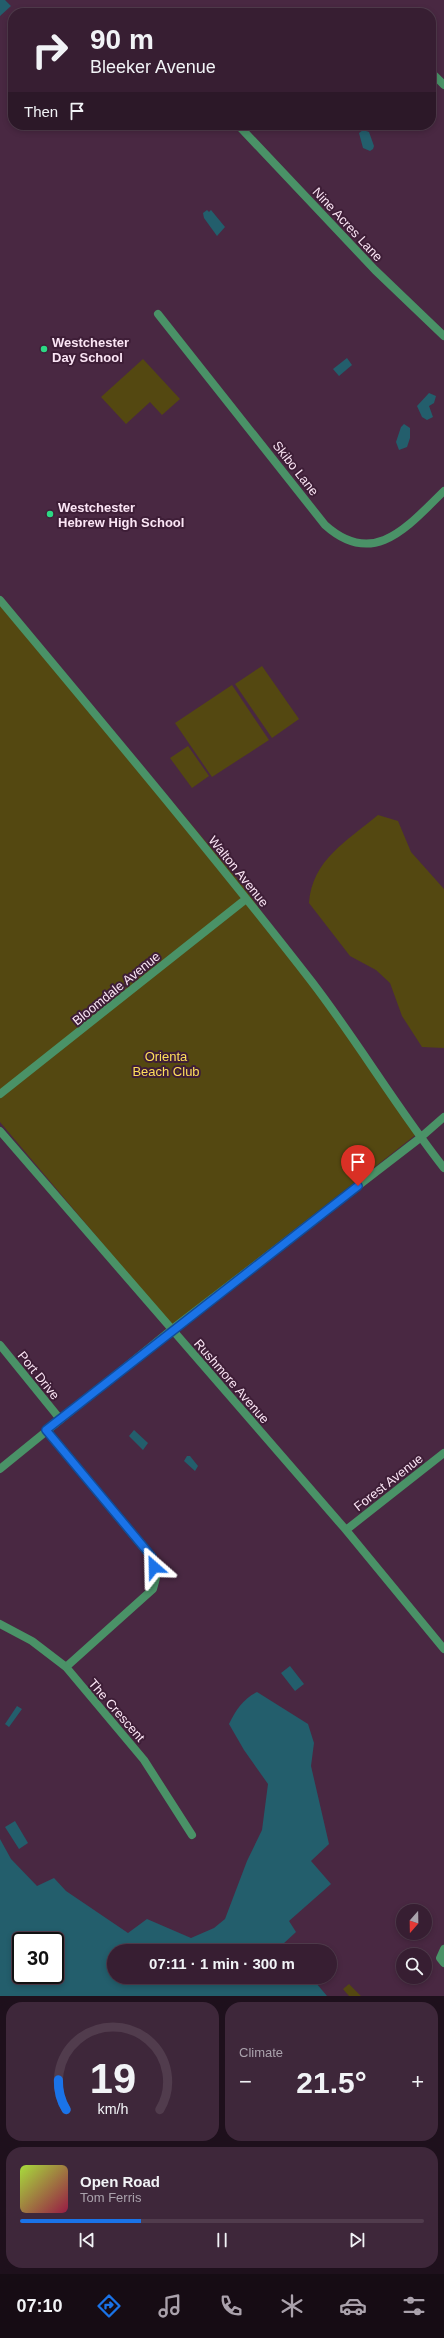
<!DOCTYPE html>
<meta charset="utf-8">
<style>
body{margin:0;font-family:Arial,sans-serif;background:#3e273a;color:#f1f3f6;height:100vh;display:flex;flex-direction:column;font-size:15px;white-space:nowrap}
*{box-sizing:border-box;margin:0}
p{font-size:13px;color:#aaa2ac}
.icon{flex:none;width:22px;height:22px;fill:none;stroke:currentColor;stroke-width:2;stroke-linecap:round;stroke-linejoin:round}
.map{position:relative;height:1996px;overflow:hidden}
.side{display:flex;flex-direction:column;gap:6px;padding:6px;background:#1e101c;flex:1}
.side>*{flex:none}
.hud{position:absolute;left:8px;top:8px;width:428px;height:122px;border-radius:16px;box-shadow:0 2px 6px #0003,0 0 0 1px #513c4d;background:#371e32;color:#f1f3f6;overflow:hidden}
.needle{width:26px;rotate:200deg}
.fabs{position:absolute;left:396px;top:1904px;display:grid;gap:8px}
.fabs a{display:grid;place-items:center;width:36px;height:36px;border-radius:50%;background:#371e32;box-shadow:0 2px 6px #0003,0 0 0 1px #513c4d;font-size:20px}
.speed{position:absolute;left:12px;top:1932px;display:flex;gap:8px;font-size:20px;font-weight:700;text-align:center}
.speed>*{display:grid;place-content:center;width:52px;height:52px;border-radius:50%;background:#371e32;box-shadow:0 2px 6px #0003,0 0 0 1px #513c4d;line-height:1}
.speed .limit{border:2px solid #111;border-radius:6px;background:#fff;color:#111}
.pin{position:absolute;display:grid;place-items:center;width:34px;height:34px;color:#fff;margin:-41px -17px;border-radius:50% 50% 50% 0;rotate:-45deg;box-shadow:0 0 4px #0007}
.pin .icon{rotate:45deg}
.me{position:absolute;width:44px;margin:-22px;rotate:335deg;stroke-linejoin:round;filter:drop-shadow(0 0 3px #0008)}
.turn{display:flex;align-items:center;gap:14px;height:84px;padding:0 16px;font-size:18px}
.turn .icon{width:52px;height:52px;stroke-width:2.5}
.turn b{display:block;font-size:28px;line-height:34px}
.then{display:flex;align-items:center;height:38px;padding:0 16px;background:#0003;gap:8px;font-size:15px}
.big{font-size:30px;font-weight:700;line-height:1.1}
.side .widget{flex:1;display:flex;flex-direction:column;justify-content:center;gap:6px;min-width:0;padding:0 14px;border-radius:16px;background:#3e273a}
.side .dial{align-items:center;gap:0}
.dial svg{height:104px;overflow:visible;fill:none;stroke:#513c4d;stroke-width:7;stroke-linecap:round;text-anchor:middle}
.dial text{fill:#f1f3f6;stroke:none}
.song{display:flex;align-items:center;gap:12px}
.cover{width:48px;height:48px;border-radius:6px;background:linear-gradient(135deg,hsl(80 70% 55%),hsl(340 70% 35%))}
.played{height:4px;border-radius:2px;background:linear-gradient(90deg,#1a73e8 30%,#513c4d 30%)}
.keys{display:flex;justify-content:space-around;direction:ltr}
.heat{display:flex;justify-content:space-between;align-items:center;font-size:22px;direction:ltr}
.side .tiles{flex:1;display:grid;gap:6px;grid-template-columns:1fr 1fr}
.widget:last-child{grid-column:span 2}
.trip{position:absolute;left:107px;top:1944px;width:230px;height:40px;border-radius:20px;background:#371e32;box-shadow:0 2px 6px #0003,0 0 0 1px #513c4d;font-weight:700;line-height:40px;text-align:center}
.tab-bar{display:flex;height:64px;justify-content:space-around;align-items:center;background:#160c14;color:#aaa2ac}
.tab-bar .icon{width:28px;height:28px}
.tab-bar .on{color:#1a73e8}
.tab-bar b{font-size:18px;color:#f1f3f6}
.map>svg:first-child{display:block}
.green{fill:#544811}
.water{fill:#235e6c;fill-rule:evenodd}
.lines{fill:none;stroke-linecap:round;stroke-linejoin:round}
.minor{stroke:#4a9267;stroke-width:8}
.route-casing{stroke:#114b97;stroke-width:10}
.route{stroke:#1a73e8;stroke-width:7}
.poi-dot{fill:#2cd884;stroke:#3e1e37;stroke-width:1.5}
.labels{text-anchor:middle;stroke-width:4;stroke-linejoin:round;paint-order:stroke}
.street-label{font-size:13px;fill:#fbe5f5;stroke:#3e1e37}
.poi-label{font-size:13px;font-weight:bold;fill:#fbe5f5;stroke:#3e1e37;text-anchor:start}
.park-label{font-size:13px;fill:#ffdf5b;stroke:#3e1e37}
</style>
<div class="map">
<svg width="444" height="1996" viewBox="0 0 444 1996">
<rect width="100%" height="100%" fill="#492842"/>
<!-- green -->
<path class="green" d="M143 359 180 399 162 415 150 402 126 424 101 397Z
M0 597 244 887 418 1133 172 1326 0 1122Z
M262 666 299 719 272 738 235 684Z
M232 685 269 740 212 777 175 723Z
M188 746 209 776 192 788 170 758Z
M378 815 398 821 411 852 444 889V1048L422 1047 402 1016 390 983 376 970 350 956 309 903C312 860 347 841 378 815Z
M349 1984 361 1996H349L343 1989Z"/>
<!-- water -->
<path class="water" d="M0 0H5L11 6 0 16Z
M363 130 369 132 374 146 373 149 370 151 363 148 359 133Z
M207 210 209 212 211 210 225 227 217 236 204 218 203 213Z
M347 358 352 365 339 376 333 369Z
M429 393 436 396 434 403 429 406 433 417 427 420 422 417 417 406Z
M404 424 410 428V438L407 447 399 450 396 442 401 427Z
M134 1430 148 1443 143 1450 129 1436Z
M187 1456H190L198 1466 195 1471 184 1461Z
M290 1666 304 1684 295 1691 281 1673Z
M257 1692 308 1724 314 1743 311 1766 329 1844 311 1861 331 1884 289 1921 296 1932 283 1944 289 1951H114V1977H311L327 1996H0V1839L11 1859 37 1886 54 1878 66 1891 128 1933 147 1919 191 1938 214 1928 225 1919 247 1861 262 1830 268 1784 244 1750 229 1724C236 1710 243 1699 257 1692ZM21 1941H55V1975H21Z
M17 1706 22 1709 9 1727 5 1724Z
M15 1821 28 1843 19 1849 5 1827Z"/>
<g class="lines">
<!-- minor -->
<path class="minor" d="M431 72 444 85
M238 125 375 270 444 336
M158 314 325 525C374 569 408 526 444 491
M0 600C105 726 211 852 312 982 358 1042 397 1108 444 1168
M0 1094 246 899
M0 1131 346 1530 444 1649
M0 1345 60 1419
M46 1430 151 1557 156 1578 153 1589 66 1667
M0 1469 171 1330 420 1138 444 1117
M346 1530 444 1453
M0 1624 32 1641 66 1667 144 1760 192 1835
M444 1949 440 1958 444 1963"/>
</g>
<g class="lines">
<!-- route casing -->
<g class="route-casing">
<path id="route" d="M154 1567 152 1557 46 1430 358 1186"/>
</g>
<!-- route -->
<use href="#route" class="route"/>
</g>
<!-- markers -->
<g class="poi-dot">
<circle cx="44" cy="349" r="4"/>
<circle cx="50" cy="514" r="4"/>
</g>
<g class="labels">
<!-- street labels -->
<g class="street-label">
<text transform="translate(348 224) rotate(47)" y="5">Nine Acres Lane</text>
<text transform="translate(296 468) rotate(52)" y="5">Skibo Lane</text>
<text transform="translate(239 871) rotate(51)" y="5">Walton Avenue</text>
<text transform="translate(116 988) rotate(-39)" y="5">Bloomdale Avenue</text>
<text transform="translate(39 1375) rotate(51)" y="5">Port Drive</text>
<text transform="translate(232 1381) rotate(49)" y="5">Rushmore Avenue</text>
<text transform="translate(388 1482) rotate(-38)" y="5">Forest Avenue</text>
<text transform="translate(117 1710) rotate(49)" y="5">The Crescent</text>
</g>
<!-- poi labels -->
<g class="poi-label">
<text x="52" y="347">Westchester<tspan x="52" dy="15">Day School</tspan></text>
<text x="58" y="512">Westchester<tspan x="58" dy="15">Hebrew High School</tspan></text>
</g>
<!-- park labels -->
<g class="park-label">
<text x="166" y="1061">Orienta<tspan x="166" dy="15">Beach Club</tspan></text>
</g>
</g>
</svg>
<div class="fabs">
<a><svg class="needle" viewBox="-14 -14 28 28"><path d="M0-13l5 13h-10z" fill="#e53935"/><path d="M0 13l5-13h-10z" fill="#aaa2ac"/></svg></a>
<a><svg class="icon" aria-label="search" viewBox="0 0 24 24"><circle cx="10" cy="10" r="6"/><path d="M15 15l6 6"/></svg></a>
</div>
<div class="speed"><div class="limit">30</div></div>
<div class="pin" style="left:358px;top:1186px;background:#d93025"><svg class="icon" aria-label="arrive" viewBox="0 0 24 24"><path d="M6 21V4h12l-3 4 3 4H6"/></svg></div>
<svg class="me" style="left:154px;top:1567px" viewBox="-20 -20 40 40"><path d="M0-17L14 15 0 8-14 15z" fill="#1a73e8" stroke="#fff" stroke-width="4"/></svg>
<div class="trip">07:11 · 1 min · 300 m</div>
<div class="hud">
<div class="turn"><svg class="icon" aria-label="right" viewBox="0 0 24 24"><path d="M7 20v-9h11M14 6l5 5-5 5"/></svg><div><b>90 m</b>Bleeker Avenue</div></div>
<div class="then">Then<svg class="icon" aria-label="arrive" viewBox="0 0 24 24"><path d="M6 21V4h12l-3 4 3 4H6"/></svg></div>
</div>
</div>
<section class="side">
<div class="tiles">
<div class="widget dial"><svg viewBox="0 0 100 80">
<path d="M14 69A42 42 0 1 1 86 69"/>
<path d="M14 69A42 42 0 0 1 8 46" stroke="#1a73e8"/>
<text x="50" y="56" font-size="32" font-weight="700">19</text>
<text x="50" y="72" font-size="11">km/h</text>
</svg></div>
<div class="widget"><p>Climate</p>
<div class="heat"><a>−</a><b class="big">21.5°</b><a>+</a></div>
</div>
<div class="widget">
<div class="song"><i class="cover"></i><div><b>Open Road</b><p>Tom Ferris</p></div></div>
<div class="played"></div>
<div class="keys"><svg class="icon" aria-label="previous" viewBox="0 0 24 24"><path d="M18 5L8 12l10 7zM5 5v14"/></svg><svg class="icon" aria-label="pause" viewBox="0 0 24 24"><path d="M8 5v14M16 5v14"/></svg><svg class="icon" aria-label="next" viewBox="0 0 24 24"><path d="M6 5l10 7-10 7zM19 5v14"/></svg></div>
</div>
</div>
</section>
<nav class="tab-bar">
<b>07:10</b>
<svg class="icon on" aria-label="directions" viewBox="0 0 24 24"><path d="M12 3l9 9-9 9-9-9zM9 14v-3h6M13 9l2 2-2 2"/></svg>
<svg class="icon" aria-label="music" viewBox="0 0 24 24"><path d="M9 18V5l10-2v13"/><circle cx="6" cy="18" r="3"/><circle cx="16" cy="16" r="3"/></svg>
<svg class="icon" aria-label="phone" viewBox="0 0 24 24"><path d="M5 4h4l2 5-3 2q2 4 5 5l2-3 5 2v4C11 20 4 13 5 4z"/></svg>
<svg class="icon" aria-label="climate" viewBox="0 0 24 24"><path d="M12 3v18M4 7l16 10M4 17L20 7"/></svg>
<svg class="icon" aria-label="car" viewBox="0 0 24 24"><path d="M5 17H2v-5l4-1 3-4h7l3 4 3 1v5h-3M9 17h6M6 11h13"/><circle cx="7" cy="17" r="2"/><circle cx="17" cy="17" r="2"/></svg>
<svg class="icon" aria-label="filters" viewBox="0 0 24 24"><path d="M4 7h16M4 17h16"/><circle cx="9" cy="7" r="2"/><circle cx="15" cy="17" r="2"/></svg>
</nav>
